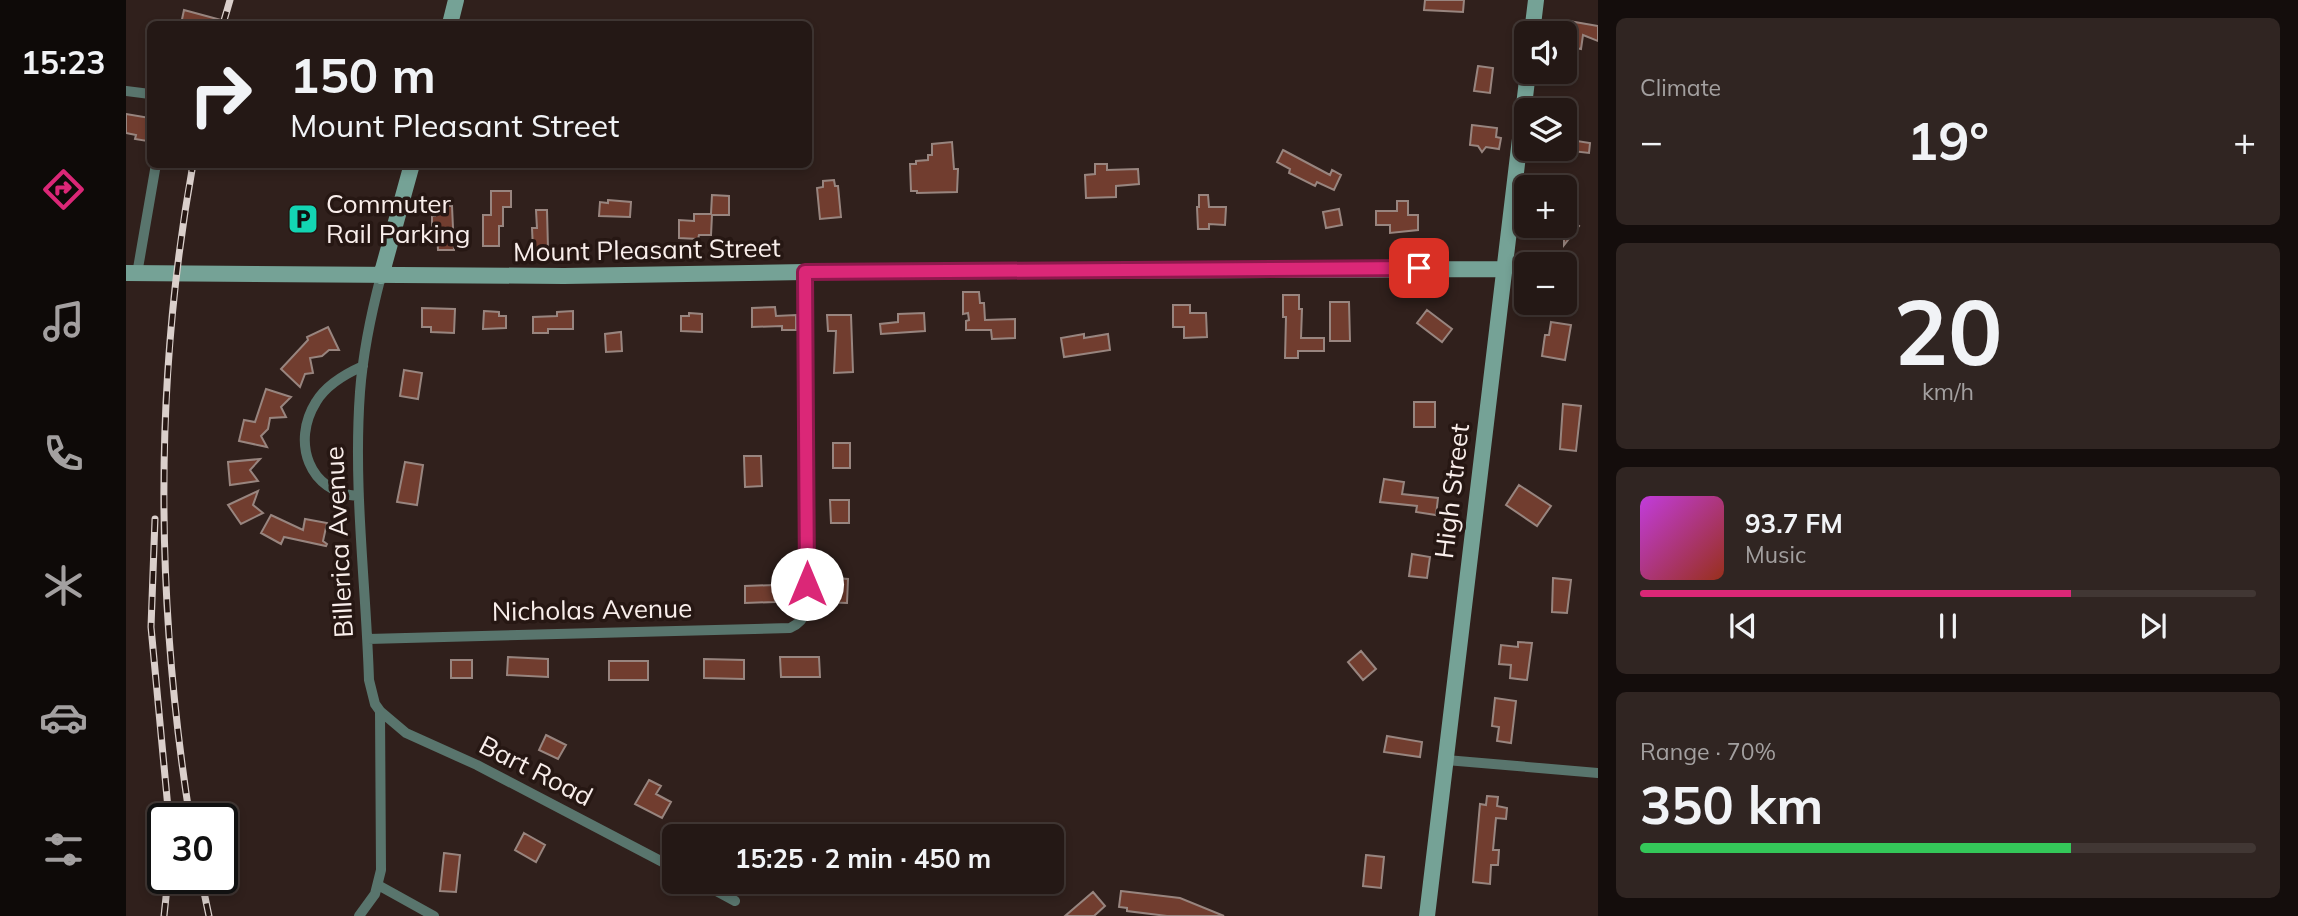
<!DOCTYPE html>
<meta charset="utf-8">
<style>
body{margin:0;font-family:Mulish,sans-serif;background:#302522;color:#f1f3f6;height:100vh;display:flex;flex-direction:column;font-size:26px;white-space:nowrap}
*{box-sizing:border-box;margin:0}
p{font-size:23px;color:#a3a0a0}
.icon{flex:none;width:38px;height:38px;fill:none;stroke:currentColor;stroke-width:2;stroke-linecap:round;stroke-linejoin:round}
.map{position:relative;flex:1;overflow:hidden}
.panel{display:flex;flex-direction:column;gap:18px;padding:18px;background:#140d0c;width:700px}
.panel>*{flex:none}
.hud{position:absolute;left:21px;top:21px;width:665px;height:147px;border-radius:10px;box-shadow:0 4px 10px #0003,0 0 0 2px #413734;background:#241815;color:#f1f3f6;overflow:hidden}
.buttons{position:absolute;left:1388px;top:21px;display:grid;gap:14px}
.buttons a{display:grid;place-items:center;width:63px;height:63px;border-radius:10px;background:#241815;box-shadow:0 4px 10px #0003,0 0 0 2px #413734;font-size:35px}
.speed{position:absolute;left:21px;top:803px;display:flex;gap:14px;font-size:35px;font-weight:700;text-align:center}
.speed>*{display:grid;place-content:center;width:91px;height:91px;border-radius:50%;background:#241815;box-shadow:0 4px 10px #0003,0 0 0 2px #413734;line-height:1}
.speed .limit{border:4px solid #111;border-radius:10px;background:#fff;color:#111}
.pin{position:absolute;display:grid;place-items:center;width:60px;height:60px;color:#fff;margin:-30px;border-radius:14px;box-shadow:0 4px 10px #0006}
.me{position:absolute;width:77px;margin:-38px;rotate:0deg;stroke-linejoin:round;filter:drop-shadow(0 0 5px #0008)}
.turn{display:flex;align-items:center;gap:24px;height:147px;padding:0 28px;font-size:32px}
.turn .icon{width:91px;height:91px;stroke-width:2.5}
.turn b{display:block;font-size:49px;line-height:60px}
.big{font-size:52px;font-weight:700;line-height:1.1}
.panel .widget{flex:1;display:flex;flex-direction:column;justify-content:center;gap:10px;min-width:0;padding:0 24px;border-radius:10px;background:#302522}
.panel .dial{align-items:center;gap:0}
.dial b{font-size:91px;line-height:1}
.song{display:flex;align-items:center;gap:21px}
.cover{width:84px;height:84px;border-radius:10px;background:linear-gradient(135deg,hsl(290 70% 55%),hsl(10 70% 35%))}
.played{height:7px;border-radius:4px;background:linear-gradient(90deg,#db2777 70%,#413734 70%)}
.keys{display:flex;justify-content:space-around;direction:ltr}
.heat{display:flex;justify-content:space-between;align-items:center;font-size:38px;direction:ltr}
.charge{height:10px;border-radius:5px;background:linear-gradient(90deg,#34c759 70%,#413734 0)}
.trip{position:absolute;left:536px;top:824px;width:402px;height:70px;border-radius:10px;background:#241815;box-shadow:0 4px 10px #0003,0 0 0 2px #413734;font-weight:700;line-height:70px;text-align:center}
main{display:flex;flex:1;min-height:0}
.tab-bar{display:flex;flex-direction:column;width:126px;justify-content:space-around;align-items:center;background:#0e0a08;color:#a3a0a0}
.tab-bar .icon{width:49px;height:49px}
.tab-bar .selected{color:#db2777}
.tab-bar b{font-size:32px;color:#f1f3f6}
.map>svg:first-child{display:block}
.building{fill:#713d2f;stroke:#98857f;stroke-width:2}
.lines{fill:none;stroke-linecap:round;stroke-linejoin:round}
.street{stroke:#59756d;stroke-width:10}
.secondary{stroke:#75a296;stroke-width:16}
.rail-casing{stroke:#dacfcb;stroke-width:7}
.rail{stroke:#261713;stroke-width:4.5;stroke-dasharray:13;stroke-linecap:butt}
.route-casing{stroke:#8e194d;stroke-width:18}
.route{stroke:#db2777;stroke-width:12}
.labels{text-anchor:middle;stroke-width:7;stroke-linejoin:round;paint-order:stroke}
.poi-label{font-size:26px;fill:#f9eeeb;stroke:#261713;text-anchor:start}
.street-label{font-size:26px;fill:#f9eeeb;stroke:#261713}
</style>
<main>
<nav class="tab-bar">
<b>15:23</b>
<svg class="icon selected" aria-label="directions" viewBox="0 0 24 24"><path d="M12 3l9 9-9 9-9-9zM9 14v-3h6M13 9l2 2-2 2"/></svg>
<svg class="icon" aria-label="music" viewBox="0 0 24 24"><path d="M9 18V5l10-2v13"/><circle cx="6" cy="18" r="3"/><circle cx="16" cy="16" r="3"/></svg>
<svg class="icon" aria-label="phone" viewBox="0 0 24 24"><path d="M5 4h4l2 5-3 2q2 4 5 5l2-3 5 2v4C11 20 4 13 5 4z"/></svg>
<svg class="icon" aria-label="climate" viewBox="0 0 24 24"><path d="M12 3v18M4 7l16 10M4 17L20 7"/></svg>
<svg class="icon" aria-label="car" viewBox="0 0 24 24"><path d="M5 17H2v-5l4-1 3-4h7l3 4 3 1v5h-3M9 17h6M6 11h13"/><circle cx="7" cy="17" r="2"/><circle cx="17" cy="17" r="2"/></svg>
<svg class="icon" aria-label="filters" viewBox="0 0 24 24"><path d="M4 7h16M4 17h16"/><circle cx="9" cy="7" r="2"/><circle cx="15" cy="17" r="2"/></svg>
</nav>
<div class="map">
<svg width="1472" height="916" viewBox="0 0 1472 916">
<rect width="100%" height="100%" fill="#30201c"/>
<!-- building -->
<path class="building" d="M1299 0H1338L1337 12 1298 10Z
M58 10 95 20 94 24H55Z
M1443 21 1472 26V41L1457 35 1455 49 1439 46Z
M1352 66 1367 68 1364 93 1348 91Z
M0 114 24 118V133L21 141 9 139 10 135 0 133Z
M1346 125 1371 128 1370 137 1375 138 1373 149 1360 147 1356 152 1352 146 1344 145Z
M1438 139 1464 143 1463 153 1438 150Z
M826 142 828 169H832L831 192 791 193V191H785L784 164H790V161L802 160V155H806V144Z
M1157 150 1204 175 1206 170 1215 175 1208 190 1191 182 1189 186 1163 173 1164 169 1151 162Z
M969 164H981V170L1012 169 1013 184 990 186V197L960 198 959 175 969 174Z
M708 180 709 186H712L715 217 694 219 691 188 697 187V181Z
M365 191H385V207H377V226H373V246H357V215H365Z
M586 195 603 196V215H586L585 235H573L572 239 553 238V220L568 221V214H585Z
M1073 195H1082L1083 207H1100L1099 225 1083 224V229H1072L1071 207H1073Z
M482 200 505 202 504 217 473 216 474 202 482 203Z
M1271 201H1282V215H1292V230L1264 233V225H1250V211H1271Z
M309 206H326L328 250H312L311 230H306V216H309Z
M1213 209 1216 225 1200 228 1197 212Z
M410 210H421L422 249 407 250 406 228H411Z
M1438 215 1453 226 1438 245V238L1423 226H1438Z
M837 292H853L854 303H858L859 320 889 319V338L866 339 865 330H840V321L843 320 842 313 837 314Z
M1157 295H1173V309H1176L1175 338H1198V351H1172V358H1159L1160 317H1157Z
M1204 302H1223L1224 341H1204Z
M1047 305H1064V313H1080L1081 337 1058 338V327H1047Z
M649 307 650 316 670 315V330H656V326L626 327V308Z
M296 308 329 309 328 333 305 332V327H296Z
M1301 310 1326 329 1316 342 1291 323Z
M358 311 373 312V316H380V328L357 329Z
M447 311V329H422V333H407V317L431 316V312Z
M563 313 576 314V332L555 331V316H563Z
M798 313 799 331 755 334 754 324 772 322V314Z
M701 315H725L727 372 708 373 710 331H702Z
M1425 322 1445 325 1439 360 1416 356 1419 335H1423Z
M202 327 213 350H203L196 356 184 358 187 373 179 374 174 387 155 369 182 340 181 337Z
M495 332 496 351 480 352 479 334Z
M958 334V338L982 334 984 350 938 357 935 338Z
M278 370 296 373 292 399 274 396Z
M140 389 165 397 155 407 160 417 144 418 142 429 135 436 141 447 113 441 118 420 129 422Z
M1288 402H1309V427H1288Z
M1437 404 1455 406 1450 451 1434 449Z
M707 443H724V468H707Z
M618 456H635L636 486 619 487Z
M134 459 124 470 132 481 104 485 102 462Z
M279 462 297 465 291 505 271 502Z
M1258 479 1278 482 1276 494 1312 498 1310 515 1290 512 1291 506 1254 502Z
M1393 485 1425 506 1411 526 1380 505Z
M132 491 127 505 137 513 115 524 102 505Z
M704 500H723V523H705Z
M145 515 177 530 179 519 201 523 197 541 201 544 200 546 158 537 155 544 135 533Z
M1286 554 1304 557 1301 578 1283 576Z
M696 573 709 574V578L722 579 721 603 694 602Z
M1427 578 1445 580 1441 613 1426 612Z
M648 585 649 602 619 603V586Z
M1392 642 1406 643 1401 680 1384 678 1385 665 1373 664 1375 645 1392 647Z
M1235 651 1250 669 1237 680 1222 662Z
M382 657 422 659V677L381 675Z
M654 657H693L694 677H655Z
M578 659 618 660V679L578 678Z
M325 660H346V678H325Z
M483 661H522V680H483Z
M1369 698 1390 701 1385 743 1371 741 1373 727 1366 726Z
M420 735 440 745 432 759 413 750Z
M1261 736 1296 742 1294 757 1258 752Z
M523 780 535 786 530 794 545 802 536 818 509 804Z
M1361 796 1372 797 1371 806 1381 808 1380 819 1370 818 1367 850H1373L1372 865H1365L1364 884 1347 882 1354 804 1360 805Z
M398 833 419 845 410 862 389 850Z
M318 853 334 855 330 892 314 891Z
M1240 855 1258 857 1255 888 1237 886Z
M995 891 1054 898 1098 916H1041L1001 911V908L993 907Z
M967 892 979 906 968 916H939Z"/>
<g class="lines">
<!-- street -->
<path class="street" d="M0 91 24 94
M11 274 30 164
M232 496C183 493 165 442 190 402 200 385 219 374 237 366
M242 639 664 628C673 624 678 619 681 609L679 272
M254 711 280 733 351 765 548 868
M1320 760 1472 773
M574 882 609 901
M252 885 308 916
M233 916 249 894 255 870 254 711 249 704 243 680C240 584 227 488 234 392 237 352 245 314 255 276"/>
<!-- secondary -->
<path class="secondary" d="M324 24 330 0
M1406 33 1410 0
M0 273 438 276 679 272 1379 269
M255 276 286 164
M1301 916 1402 72"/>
<!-- rail casing -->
<g class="rail-casing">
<path id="rail" d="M97 24 104 0
M29 519 25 627 43 819
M64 819C30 603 28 380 67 164
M75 878 83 916
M38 916 42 878"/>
</g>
<!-- rail -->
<use href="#rail" class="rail"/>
</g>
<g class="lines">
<!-- route casing -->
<g class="route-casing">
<path id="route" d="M681 584 679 272 1293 268"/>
</g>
<!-- route -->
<use href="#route" class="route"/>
</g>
<!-- icons -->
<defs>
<g id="parking-square" transform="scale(1.575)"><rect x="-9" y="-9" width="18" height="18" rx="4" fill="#13d5b3" stroke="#261713"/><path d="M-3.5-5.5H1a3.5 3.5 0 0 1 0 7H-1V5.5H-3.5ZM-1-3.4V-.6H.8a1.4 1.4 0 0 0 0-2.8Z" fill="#111"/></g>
</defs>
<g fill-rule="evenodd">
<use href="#parking-square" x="177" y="219"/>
</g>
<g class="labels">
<!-- poi labels -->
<g class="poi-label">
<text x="200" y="213">Commuter<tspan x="200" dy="30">Rail Parking</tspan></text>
</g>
<!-- street labels -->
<g class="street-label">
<text transform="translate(521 250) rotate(-1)" y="9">Mount Pleasant Street</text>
<text transform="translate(1326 491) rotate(-83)" y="9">High Street</text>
<text transform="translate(213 542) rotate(-93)" y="9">Billerica Avenue</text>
<text transform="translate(466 610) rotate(-1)" y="9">Nicholas Avenue</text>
<text transform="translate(410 771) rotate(27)" y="9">Bart Road</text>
</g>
</g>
</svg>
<div class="buttons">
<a><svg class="icon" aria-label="sound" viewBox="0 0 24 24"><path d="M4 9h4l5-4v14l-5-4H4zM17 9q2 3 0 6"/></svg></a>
<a><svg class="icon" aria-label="layers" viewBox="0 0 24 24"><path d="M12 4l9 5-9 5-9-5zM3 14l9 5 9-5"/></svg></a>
<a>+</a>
<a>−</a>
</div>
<div class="speed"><div class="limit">30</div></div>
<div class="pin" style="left:1293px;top:268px;background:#d93025"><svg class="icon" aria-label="arrive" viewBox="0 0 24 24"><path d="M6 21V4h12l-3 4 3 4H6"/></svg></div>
<svg class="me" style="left:681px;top:584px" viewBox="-20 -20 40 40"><circle r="19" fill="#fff"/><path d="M0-13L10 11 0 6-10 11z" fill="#db2777"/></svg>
<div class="trip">15:25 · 2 min · 450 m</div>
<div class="hud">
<div class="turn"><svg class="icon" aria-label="right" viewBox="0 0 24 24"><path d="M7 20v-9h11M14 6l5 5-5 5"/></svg><div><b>150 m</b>Mount Pleasant Street</div></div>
</div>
</div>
<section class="panel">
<div class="widget"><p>Climate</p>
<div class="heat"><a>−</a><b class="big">19°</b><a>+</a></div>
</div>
<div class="widget dial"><b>20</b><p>km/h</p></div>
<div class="widget">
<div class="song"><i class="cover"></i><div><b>93.7 FM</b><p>Music</p></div></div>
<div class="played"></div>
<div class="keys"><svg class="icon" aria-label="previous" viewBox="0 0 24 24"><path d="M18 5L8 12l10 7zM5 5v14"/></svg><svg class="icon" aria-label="pause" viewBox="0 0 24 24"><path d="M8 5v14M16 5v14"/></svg><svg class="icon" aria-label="next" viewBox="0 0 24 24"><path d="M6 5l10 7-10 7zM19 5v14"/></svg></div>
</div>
<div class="widget"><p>Range · 70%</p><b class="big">350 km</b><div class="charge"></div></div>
</section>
</main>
